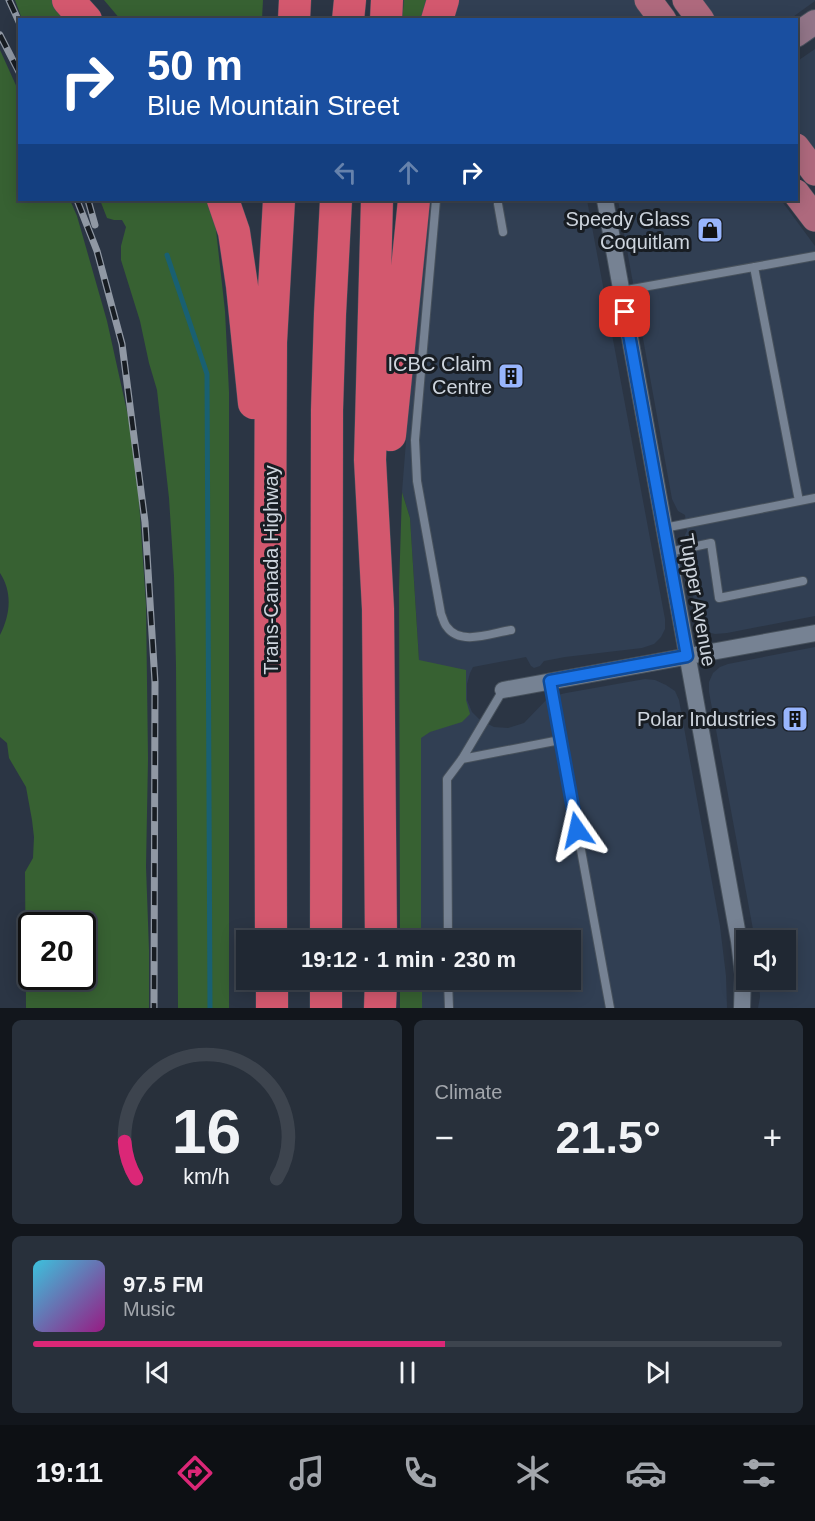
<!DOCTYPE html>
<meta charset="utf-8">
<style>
body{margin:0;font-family:Helvetica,sans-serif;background:#28303b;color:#f1f3f6;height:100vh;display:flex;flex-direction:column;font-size:22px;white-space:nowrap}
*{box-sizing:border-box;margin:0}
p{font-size:20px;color:#a2a6ac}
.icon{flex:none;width:33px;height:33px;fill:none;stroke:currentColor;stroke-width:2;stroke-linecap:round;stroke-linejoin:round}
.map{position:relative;height:1008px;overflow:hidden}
.details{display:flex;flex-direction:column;gap:12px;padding:12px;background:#12161c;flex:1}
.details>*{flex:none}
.guide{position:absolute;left:18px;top:18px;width:780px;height:183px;border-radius:0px;box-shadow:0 3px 15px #0003,0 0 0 2px #3d444e;background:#1a4fa0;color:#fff;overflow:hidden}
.tools{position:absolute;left:736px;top:930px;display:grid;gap:12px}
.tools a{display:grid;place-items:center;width:60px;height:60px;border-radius:0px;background:#202833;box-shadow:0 3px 15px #0003,0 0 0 2px #3d444e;font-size:30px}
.speed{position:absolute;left:18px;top:912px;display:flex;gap:12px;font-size:30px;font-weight:700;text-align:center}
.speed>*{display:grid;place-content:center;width:78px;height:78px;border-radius:50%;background:#202833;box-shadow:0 3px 15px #0003,0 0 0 2px #3d444e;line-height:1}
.speed .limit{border:3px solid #111;border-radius:9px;background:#fff;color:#111}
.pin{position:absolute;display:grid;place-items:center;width:51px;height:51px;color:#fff;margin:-26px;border-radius:12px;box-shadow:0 3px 9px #0006}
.me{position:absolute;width:66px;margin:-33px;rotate:349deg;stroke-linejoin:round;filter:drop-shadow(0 0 4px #0008)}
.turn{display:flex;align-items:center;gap:21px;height:126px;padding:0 30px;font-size:27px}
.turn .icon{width:78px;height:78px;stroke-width:2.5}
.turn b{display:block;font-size:42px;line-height:51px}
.lanes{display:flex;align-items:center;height:57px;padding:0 30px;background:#0003;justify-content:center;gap:30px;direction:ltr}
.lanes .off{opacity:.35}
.big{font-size:45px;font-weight:600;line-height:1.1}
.details .card{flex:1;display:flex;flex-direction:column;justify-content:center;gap:9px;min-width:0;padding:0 21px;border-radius:9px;background:#28303b}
.details .dial{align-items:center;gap:0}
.dial svg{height:156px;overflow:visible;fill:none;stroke:#3d444e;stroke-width:7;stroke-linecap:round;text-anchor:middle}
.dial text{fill:#f1f3f6;stroke:none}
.song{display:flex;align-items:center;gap:18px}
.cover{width:72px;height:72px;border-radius:9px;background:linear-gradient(135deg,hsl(190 70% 55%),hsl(310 70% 35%))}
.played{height:6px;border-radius:3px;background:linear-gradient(90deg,#db2777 55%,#3d444e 55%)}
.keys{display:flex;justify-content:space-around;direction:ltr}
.heat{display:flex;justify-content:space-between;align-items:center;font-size:33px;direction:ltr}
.details .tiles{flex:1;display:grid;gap:12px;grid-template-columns:1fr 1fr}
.card:last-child{grid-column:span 2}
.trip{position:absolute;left:236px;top:930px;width:345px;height:60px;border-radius:0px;background:#202833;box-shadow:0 3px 15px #0003,0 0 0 2px #3d444e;font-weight:600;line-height:60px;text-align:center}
.tab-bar{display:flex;height:96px;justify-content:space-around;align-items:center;background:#0d1014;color:#a2a6ac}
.tab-bar .icon{width:42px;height:42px}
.tab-bar .on{color:#db2777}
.tab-bar b{font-size:27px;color:#f1f3f6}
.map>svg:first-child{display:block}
.built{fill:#313f53}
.green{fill:#376132;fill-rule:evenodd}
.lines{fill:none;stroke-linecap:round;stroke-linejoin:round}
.stream{stroke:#196072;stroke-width:5}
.service-casing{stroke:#47515c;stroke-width:10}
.minor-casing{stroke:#47515c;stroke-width:18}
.secondary-casing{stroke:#47515c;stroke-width:26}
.primary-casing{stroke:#47515c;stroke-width:28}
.motorway-casing{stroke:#47515c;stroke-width:33}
.service{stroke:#768293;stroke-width:8}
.minor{stroke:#768293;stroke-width:16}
.secondary{stroke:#927588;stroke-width:24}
.primary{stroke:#ae697d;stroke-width:27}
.motorway{stroke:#d3586e;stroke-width:32}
.rail-casing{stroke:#9098a4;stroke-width:7}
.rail{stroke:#181d23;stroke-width:4.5;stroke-dasharray:14;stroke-linecap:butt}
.route-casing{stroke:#114b97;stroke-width:15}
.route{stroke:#1a73e8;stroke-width:10}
.labels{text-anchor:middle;stroke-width:6;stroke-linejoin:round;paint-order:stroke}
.poi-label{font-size:20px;fill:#ced5de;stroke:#181d23;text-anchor:end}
.street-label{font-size:20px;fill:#ced5de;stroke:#181d23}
</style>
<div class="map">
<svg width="815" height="1008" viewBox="0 0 815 1008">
<rect width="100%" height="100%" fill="#2b3544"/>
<!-- built -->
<path class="built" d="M458 0H634L651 19 452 20Z
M698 0H815V1L790 19 713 20Z
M815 49V157L797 132 796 62Z
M428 200H587L665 619V629L661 637 654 644 642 648 565 657 544 661 540 666 534 668 531 666 526 657 473 667 470 673 467 684V700L472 712 480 720 494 727 508 728 524 723 549 697 566 693 645 679 655 680 666 685 675 691 679 700 720 926 726 976 727 1008H422V980H570V940H421V738L419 660 410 518 402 492 409 404Z
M618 200H781L815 246V616L727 633 715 634 707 632 698 622 683 543 685 535 687 531 685 515 678 511 672 499Z
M815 647V1008H758L760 997 759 980H786V940H755L709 692V682L713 673 720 667 728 664Z"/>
<!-- green -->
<path class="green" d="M15 0H53L69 19H22Z
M104 0H263L262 19H120Z
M404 0H432L428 19 402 20Z
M0 50 19 92 20 200H70L77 216 107 321 132 434 138 486 146 605 148 759 146 867 149 950V1008H26L25 872 33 858 34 837 32 820 26 787 9 758 7 743 0 737V635C10 615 13 593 0 573ZM32 926H82V976H32Z
M100 200H209L215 221 225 311 229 392V1008H178L176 666 174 576 169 498 157 390 149 363 140 321 121 260V246L126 227 122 220H114L107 218Z
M402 492 410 518 419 660 466 670V700L470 714 462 722 430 732 421 738V940H400L399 588Z
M400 980H422V1008H400Z"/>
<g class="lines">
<!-- stream -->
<path class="stream" d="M167 255 207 374 210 1008"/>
<!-- service casing -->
<g class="service-casing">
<path id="service" d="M436 200 415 440 417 481 441 614C443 618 444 624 447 627 460 646 492 633 511 630
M498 204 503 232
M754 267 799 501
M621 291 815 256
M664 528 815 498
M669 552 711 543 719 598 803 581
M550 681 610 1008
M462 759 560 740
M448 940 447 779 462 759 503 690
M448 980 449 1008"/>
</g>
<!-- minor casing -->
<g class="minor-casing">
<path id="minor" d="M605 200 739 941 743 974 742 1008
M503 690 815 633"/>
</g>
<!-- secondary casing -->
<g class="secondary-casing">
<path id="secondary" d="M796 35 815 22"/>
</g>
<!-- primary casing -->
<g class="primary-casing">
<path id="primary" d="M648 0 663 20
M686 0 701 20
M796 147 815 172
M796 193 815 218"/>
</g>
<!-- motorway casing -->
<g class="motorway-casing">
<path id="motorway" d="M68 0 86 20
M294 20 295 0
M348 20 350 0
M386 20 387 0
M437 20 443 0
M223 200 234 232 242 286 254 403
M377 200 370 460 378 609 381 940
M390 435 414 200
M271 940 270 563 271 342 279 200
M326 940 327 410 330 314 336 200
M272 980V1008
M326 980V1008
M380 1008 381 980"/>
</g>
<!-- service -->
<use href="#service" class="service"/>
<!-- minor -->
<use href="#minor" class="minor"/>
<!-- secondary -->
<use href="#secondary" class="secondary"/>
<!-- primary -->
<use href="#primary" class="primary"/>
<!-- motorway -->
<use href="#motorway" class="motorway"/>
<!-- rail casing -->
<g class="rail-casing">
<path id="rail" d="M9 0 20 24
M0 35 20 74
M77 200 97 251 122 344 145 522 155 682 154 1008
M88 200 95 225"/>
</g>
<!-- rail -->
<use href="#rail" class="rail"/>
</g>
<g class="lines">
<!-- route casing -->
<g class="route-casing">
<path id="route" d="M577 830 550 681 687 656 625 312"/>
</g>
<!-- route -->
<use href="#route" class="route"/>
</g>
<!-- icons -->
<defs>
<g id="shop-square" transform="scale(1.35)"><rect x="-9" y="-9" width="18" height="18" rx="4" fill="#98b5fd" stroke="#181d23"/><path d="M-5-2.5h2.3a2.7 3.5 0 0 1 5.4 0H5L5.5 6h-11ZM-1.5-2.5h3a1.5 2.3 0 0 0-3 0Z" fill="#111"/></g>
<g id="building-square" transform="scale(1.35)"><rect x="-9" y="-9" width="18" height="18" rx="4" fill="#98b5fd" stroke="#181d23"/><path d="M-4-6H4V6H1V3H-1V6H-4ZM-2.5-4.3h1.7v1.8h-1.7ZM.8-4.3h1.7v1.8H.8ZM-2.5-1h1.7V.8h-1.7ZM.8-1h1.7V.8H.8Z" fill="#111"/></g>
</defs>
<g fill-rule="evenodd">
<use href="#shop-square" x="710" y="230"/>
<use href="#building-square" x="511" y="376"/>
<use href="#building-square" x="795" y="719"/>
</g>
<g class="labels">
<!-- poi labels -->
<g class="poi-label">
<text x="690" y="226">Speedy Glass<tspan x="690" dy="23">Coquitlam</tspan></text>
<text x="492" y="371">ICBC Claim<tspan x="492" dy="23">Centre</tspan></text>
<text x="776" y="726">Polar Industries</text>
</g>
<!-- street labels -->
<g class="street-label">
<text transform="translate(271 570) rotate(-90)" y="7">Trans-Canada Highway</text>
<text transform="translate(698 600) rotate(80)" y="7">Tupper Avenue</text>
</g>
</g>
</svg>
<div class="tools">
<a><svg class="icon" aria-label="sound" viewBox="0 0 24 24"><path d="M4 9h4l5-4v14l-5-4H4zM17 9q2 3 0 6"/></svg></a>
</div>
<div class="speed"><div class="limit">20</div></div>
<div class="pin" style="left:625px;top:312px;background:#d93025"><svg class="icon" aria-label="arrive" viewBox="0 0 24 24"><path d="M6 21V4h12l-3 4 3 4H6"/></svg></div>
<svg class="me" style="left:577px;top:830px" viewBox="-20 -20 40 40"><path d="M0-17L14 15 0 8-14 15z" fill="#1a73e8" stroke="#fff" stroke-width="4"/></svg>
<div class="trip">19:12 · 1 min · 230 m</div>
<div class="guide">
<div class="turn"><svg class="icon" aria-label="right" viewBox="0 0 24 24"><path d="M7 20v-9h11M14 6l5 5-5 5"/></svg><div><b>50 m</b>Blue Mountain Street</div></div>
<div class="lanes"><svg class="icon off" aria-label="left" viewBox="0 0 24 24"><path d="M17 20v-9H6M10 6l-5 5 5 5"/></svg><svg class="icon off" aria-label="ahead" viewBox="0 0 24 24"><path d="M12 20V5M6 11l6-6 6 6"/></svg><svg class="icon" aria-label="right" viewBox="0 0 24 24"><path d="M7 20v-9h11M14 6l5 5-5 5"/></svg></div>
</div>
</div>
<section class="details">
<div class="tiles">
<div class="card dial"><svg viewBox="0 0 100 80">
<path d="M14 69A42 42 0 1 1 86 69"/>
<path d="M14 69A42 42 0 0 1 8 50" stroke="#db2777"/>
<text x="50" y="56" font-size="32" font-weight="700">16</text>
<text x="50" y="72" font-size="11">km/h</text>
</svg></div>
<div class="card"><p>Climate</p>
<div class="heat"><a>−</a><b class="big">21.5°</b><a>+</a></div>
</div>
<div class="card">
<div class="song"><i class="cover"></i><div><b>97.5 FM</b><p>Music</p></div></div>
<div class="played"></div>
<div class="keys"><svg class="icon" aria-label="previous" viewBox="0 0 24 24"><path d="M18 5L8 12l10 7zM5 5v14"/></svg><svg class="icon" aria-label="pause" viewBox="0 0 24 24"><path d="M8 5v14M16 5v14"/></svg><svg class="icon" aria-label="next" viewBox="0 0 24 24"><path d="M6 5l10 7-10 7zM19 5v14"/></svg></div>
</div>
</div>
</section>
<nav class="tab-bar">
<b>19:11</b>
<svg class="icon on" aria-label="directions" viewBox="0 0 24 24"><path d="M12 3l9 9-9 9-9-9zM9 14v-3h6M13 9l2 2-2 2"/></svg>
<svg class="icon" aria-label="music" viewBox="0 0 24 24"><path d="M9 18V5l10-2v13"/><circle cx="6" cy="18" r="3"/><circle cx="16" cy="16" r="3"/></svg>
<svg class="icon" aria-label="phone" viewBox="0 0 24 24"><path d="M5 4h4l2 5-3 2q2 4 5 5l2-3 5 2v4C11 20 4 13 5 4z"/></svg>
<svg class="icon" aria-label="climate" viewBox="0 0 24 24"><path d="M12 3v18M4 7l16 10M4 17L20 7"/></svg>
<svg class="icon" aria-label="car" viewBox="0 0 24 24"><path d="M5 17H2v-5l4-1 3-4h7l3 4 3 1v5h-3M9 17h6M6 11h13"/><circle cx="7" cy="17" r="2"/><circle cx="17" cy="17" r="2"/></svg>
<svg class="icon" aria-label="filters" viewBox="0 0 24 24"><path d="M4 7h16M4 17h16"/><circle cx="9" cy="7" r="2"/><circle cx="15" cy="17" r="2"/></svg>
</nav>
